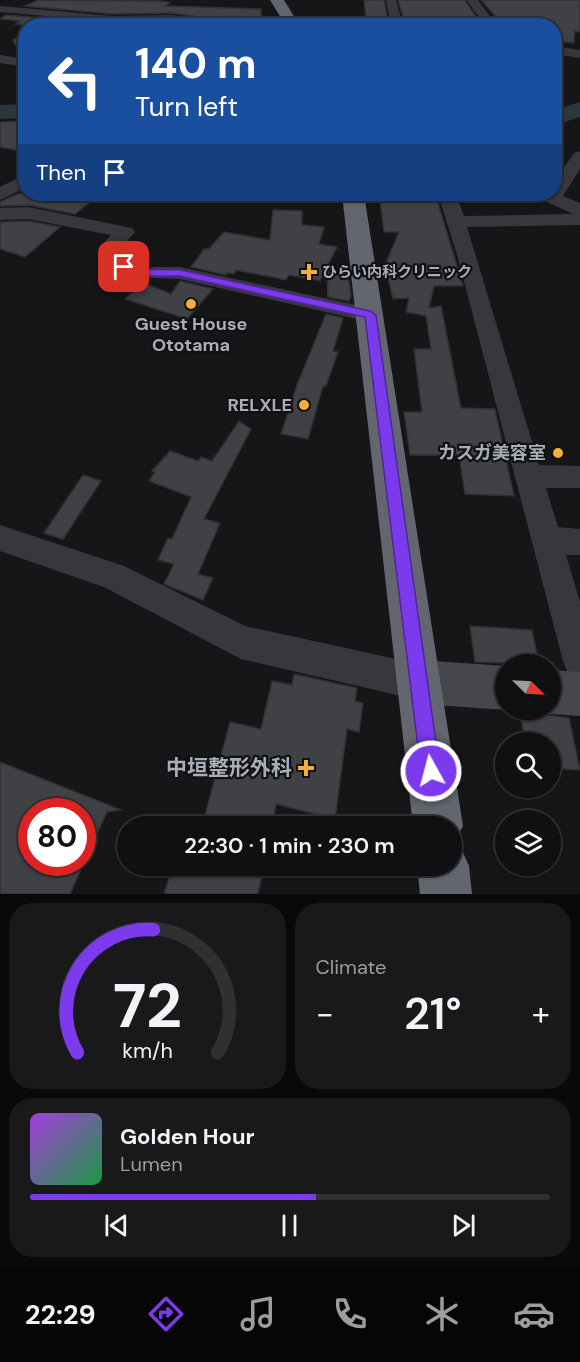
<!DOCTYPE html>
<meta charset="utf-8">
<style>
body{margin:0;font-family:"DM Sans","Noto Sans JP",sans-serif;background:#19191b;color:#f1f3f6;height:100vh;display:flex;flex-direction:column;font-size:22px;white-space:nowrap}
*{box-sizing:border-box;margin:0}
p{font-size:20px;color:#9c9d9f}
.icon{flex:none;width:33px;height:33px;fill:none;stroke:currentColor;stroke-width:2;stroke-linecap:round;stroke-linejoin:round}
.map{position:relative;height:894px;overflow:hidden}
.sheet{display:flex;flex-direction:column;gap:9px;padding:9px;background:#09090a;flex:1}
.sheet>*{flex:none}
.top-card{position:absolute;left:18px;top:18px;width:544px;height:183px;border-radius:24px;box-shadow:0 2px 4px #0004,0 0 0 2px #303032;background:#1a4fa0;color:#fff;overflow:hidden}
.needle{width:39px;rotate:114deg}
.controls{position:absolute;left:495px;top:654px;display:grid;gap:12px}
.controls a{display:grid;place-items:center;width:66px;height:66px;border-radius:50%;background:#101012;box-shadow:0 2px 4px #0004,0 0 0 2px #303032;font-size:30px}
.speed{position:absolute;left:18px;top:798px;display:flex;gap:12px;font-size:30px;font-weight:700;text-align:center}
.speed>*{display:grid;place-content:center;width:78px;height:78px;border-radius:50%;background:#101012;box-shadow:0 2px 4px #0004,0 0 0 2px #303032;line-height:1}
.speed .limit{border:9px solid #d22;background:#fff;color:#111}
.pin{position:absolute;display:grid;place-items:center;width:51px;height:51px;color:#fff;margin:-26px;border-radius:12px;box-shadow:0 3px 9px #0006}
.me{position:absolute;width:66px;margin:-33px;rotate:353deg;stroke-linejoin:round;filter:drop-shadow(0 0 4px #0008)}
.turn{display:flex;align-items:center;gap:21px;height:126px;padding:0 18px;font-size:27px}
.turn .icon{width:78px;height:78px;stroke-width:2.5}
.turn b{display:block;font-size:42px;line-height:51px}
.then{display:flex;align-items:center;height:57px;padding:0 18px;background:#0003;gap:12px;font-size:22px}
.big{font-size:45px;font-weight:600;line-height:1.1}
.sheet .card{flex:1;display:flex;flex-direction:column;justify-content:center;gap:9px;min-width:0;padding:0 21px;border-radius:24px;background:#19191b}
.sheet .dial{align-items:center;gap:0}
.dial svg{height:156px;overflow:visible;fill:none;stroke:#303032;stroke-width:7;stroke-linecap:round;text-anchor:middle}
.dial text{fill:#f1f3f6;stroke:none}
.song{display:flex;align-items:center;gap:18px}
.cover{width:72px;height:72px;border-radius:9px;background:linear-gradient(135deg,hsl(280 70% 55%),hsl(140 70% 35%))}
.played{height:6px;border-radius:3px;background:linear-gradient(90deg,#7c3aed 55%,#303032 55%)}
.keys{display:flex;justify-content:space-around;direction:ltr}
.heat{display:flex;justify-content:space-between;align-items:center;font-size:33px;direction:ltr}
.sheet .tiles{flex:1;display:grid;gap:9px;grid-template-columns:1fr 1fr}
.card:last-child{grid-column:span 2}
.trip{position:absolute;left:117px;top:816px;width:345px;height:60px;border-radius:30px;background:#101012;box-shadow:0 2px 4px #0004,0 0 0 2px #303032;font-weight:600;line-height:60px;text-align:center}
.dock{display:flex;height:96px;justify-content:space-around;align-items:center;background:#060607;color:#9c9d9f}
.dock .icon{width:42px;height:42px}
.dock .selected{color:#7c3aed}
.dock b{font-size:27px;color:#f1f3f6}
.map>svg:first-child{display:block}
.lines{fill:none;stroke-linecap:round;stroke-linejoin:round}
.river{fill:#2c353c;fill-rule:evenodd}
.building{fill:#404145;stroke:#303034;stroke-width:1.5;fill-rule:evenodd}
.street{fill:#37383d;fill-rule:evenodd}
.secondary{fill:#45474d;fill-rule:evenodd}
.highway{fill:#63666e;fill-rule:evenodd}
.route{fill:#7c3aed;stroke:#51269a;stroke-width:1.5}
.poi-dot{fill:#f2b134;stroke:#111113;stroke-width:2}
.labels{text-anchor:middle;stroke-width:4.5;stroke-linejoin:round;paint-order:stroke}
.far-poi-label{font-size:15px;font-weight:bold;fill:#a8adb8;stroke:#111113;text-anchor:start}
.poi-label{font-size:18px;font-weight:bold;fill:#a8adb8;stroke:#111113;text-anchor:end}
.near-poi-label{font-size:21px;font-weight:bold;fill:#a8adb8;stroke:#111113;text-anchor:end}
</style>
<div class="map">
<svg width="580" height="894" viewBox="0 0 580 894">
<rect width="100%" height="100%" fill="#161618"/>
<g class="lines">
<!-- river -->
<path class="river" d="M580 102V117L555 125V110Z
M26 104V118L0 119V105Z"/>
</g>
<!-- building -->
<path class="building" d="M38 0 159 1 170 2 166 6 261 9V26H228L220 20 171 13 113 14 25 6Z
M364 0H384L389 26H367Z
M398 0H465L476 17 487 26 404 20Z
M481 0H580V32L575 31 574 43 555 41V22L496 17Z
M6 15 113 24 171 23 182 26H34L15 24 20 21 0 19Z
M26 31V50L20 53 13 40Z
M26 121V152L0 147V122Z
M18 194H100L75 214 28 205 0 206V202Z
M380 200H437L463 286H434L429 308 441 306 461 408 495 409 514 496 465 494 459 455H410L404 412H422L414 349H431L426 316 406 312 409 298 393 299 385 265 399 232H384Z
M273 210 302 211V225L324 227 319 244 337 247 320 281 289 275 286 280 236 270 234 274 227 273 226 275 191 267 204 249H209L224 232 270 240Z
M28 221 60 227 25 257 0 249V222Z
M327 271H347L351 295 349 301 328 297Z
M180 281 213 289 187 319 125 299 144 283 171 294Z
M326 314 343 318 333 351 338 352 326 386H323L308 439 281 434 297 385Z
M239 421 251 429 204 519 220 523 198 574 213 578 203 600 164 584 174 564 158 560 168 538 172 539 191 497 149 481 155 472 152 471 170 451 198 461 201 457 212 461Z
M83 475 101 481 63 539 44 533Z
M470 626 532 630 539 664 475 662Z
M294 674 357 688 355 701 363 703 359 732 347 729 335 819 276 804 272 826H202L230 722 261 729 272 681 292 685Z
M520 711 569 718 580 770 550 768V742H525Z
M0 762 121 810 107 812 70 894H0ZM32 812H82V862H32Z
M173 866H264L258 894H164Z"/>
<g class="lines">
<!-- street -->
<path class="street" d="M386 0H396L403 26H391Z
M467 0H478L489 15 504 26C482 26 478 16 467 0Z
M0 6 113 16 171 15 220 22 226 26H196L171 21 113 22 0 12Z
M555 46 580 50V58L555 54Z
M0 55 26 59V67L0 63Z
M580 151V169L563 196 580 203V225L467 227 539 465 580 466V488H546L558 527 580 529V555H566L580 602V678L568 673 563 661 458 258 438 194H456L464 216 573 214 547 202 544 198 547 194H555V181L574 153Z
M26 174V187L0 200V187Z
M28 207 132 228 135 232 119 250 121 259 140 267H180L370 308 378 310 381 315 378 320 370 322 180 279 130 277 105 266 99 249 111 235 28 219 0 220V208Z
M0 525 124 566 245 626 419 664 432 669 437 682 432 695 419 700 241 659 104 587 0 551Z"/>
<!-- secondary -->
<path class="secondary" d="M419 660 506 666 507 710 419 704 404 697 397 682 404 667Z
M550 670 580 672V716L550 714 539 710H550Z"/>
<!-- highway -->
<path class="highway" d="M270 0H284L300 26H286Z
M342 194H364L463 826 453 845 461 848 469 866 472 894H420L417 866H452V826H413Z"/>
</g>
<!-- route -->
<path class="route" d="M124 264 139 269 180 270 370 311 376 315 440 771 438 778 431 781 424 778 421 771 365 317 180 276H137L121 269 119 267Z"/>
<!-- markers -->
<g class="poi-dot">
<path d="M306 263h6v6h6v6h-6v6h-6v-6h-6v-6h6z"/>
<circle cx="191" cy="304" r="6"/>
<circle cx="304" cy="405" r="6"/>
<circle cx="558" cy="453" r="6"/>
<path d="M303 759h6v6h6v6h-6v6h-6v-6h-6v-6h6z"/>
</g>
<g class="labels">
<!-- far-poi labels -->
<g class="far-poi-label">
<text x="322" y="277">ひらい内科クリニック</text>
</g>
<!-- poi labels -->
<g class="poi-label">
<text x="191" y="330" text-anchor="middle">Guest House<tspan x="191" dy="21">Ototama</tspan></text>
<text x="292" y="411">RELXLE</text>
<text x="546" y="459">カスガ美容室</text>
</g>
<!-- near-poi labels -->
<g class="near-poi-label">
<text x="292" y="775">中垣整形外科</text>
</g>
</g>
</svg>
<div class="controls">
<a><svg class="needle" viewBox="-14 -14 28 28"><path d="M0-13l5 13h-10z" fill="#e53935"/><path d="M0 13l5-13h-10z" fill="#9c9d9f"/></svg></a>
<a><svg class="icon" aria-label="search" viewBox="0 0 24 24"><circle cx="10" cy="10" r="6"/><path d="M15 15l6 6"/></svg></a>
<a><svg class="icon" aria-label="layers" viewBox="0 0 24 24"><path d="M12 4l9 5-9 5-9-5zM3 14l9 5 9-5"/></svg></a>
</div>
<div class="speed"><div class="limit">80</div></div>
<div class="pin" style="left:124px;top:267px;background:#d93025"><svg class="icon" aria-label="arrive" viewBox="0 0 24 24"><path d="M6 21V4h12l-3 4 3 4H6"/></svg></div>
<svg class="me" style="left:431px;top:771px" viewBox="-20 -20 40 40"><circle r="17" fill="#7c3aed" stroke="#fff" stroke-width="3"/><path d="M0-11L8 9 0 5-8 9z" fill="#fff"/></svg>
<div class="trip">22:30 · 1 min · 230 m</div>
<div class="top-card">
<div class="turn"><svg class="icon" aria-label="left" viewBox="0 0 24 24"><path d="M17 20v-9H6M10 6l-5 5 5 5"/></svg><div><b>140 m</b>Turn left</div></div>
<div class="then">Then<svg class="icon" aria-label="arrive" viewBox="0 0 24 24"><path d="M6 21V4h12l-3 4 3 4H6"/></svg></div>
</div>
</div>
<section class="sheet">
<div class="tiles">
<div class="card dial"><svg viewBox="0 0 100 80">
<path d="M14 69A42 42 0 1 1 86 69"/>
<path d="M14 69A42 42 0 0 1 53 6" stroke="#7c3aed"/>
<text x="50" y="56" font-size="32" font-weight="700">72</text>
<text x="50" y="72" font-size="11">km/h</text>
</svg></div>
<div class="card"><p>Climate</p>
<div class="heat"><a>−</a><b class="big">21°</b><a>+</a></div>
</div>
<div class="card">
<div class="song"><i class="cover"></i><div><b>Golden Hour</b><p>Lumen</p></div></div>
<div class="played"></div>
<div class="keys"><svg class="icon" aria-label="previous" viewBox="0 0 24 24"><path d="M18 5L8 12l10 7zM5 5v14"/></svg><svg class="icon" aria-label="pause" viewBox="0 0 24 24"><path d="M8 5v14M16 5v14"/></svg><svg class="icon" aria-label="next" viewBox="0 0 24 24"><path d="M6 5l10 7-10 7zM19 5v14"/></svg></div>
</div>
</div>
</section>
<nav class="dock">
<b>22:29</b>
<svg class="icon selected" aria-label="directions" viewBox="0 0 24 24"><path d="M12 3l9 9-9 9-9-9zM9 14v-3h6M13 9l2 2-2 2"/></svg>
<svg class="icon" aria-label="music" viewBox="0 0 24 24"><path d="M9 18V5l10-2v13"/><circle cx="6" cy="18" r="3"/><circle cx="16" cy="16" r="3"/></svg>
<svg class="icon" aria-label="phone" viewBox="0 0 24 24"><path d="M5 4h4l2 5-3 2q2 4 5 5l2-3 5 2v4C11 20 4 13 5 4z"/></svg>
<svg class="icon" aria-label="climate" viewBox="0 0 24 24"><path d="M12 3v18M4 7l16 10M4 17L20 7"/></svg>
<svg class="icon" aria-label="car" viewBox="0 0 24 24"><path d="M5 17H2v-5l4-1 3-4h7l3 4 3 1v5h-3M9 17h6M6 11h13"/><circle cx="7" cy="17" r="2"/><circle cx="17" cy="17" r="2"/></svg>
</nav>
